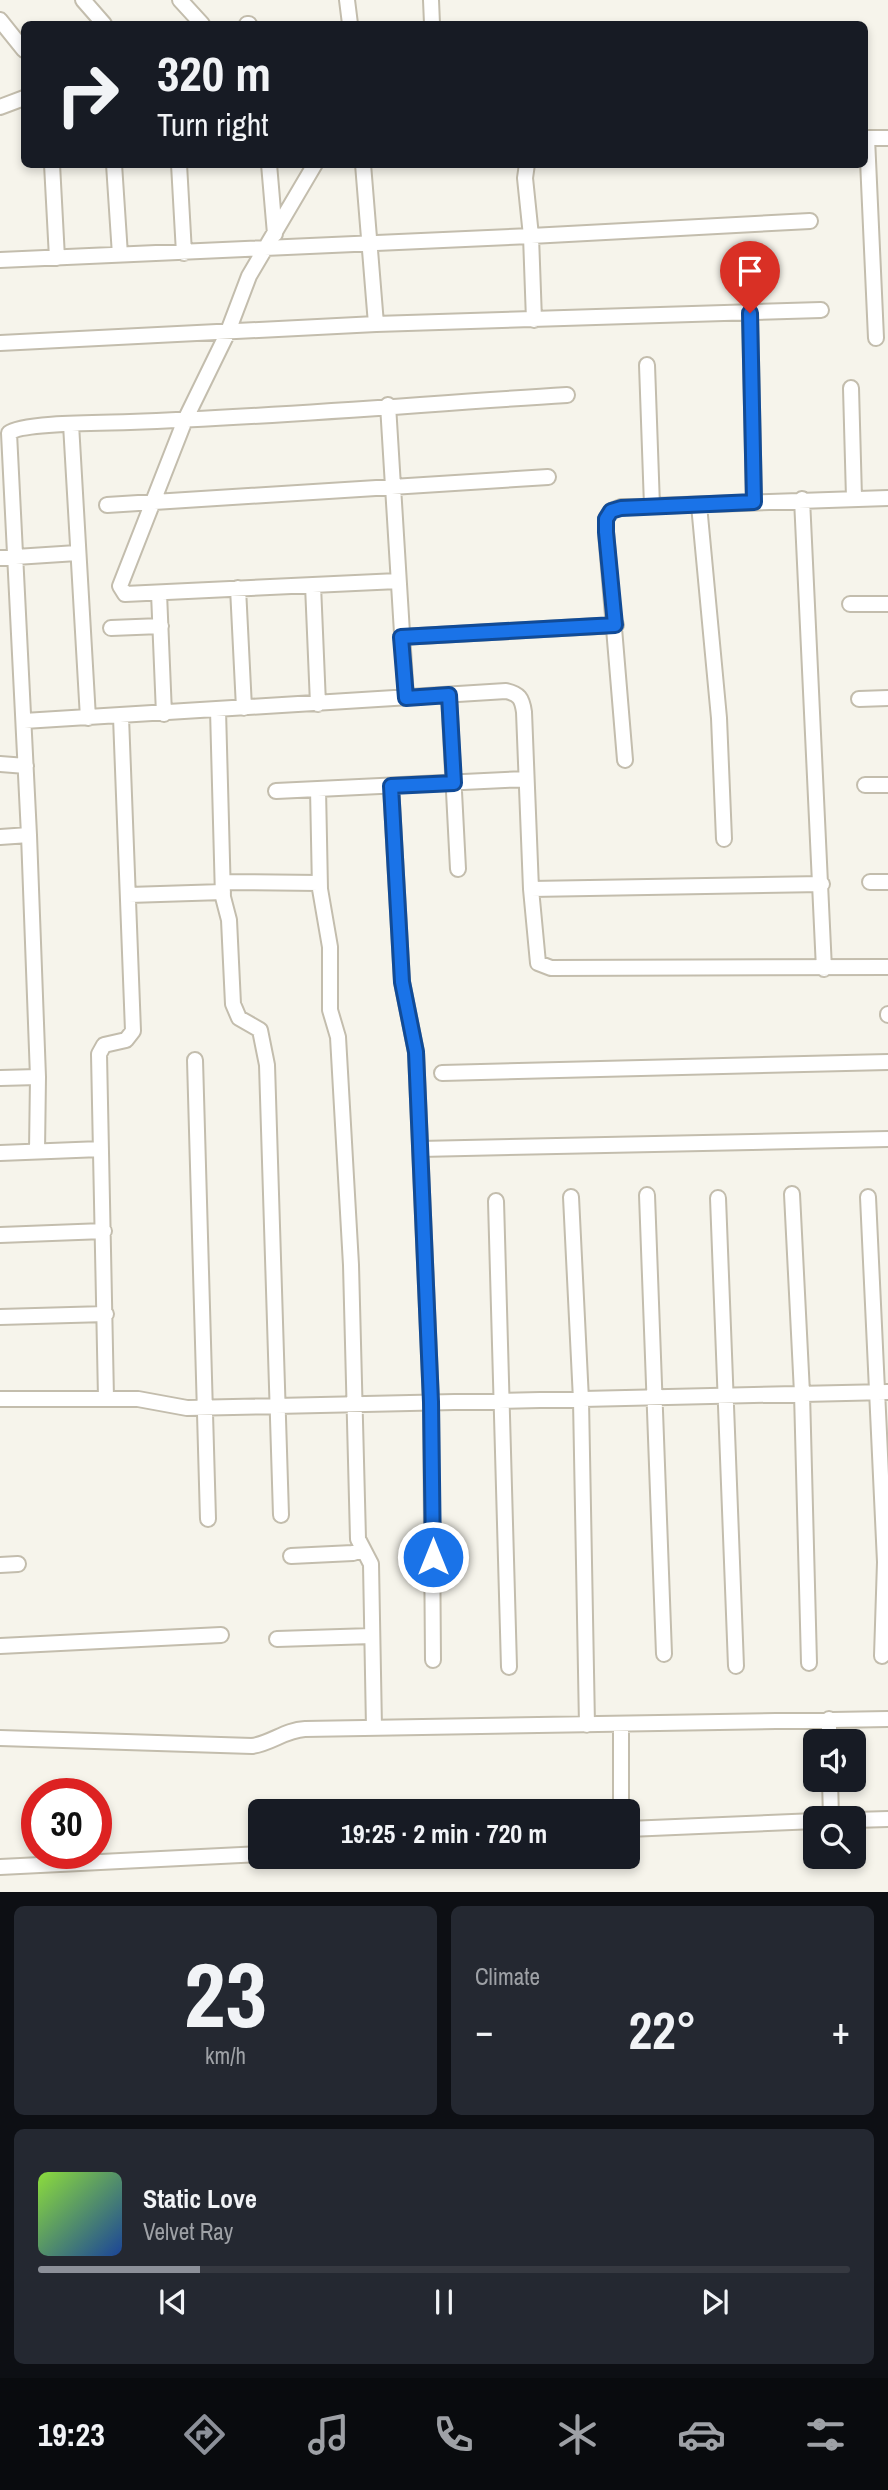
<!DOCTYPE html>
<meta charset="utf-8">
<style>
body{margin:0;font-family:"Archivo Narrow",sans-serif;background:#242831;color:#f1f3f6;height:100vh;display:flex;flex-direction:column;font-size:26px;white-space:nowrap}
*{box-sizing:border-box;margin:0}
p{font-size:23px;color:#9ea1a6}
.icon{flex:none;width:38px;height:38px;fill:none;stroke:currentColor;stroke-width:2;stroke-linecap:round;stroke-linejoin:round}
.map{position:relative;height:1892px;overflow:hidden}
.panel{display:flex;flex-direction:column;gap:14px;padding:14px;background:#0d0f14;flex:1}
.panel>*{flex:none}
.banner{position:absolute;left:21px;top:21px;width:847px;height:147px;border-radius:10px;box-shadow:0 4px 10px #0003;background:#171b24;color:#f1f3f6;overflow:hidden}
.buttons{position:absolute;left:803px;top:1729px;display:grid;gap:14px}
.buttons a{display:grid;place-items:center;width:63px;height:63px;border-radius:10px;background:#171b24;box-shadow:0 4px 10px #0003;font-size:35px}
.speed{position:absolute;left:21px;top:1778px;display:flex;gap:14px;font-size:35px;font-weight:700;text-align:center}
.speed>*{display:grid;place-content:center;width:91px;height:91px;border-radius:50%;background:#171b24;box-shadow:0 4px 10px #0003;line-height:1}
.speed .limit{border:10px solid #d22;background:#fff;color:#111}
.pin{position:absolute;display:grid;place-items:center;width:60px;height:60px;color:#fff;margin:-72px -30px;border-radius:50% 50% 50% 0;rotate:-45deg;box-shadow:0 0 7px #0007}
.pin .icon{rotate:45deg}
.me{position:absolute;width:77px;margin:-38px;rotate:0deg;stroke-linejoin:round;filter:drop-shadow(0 0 5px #0008)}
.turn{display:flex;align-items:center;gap:24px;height:147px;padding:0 21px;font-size:32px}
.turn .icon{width:91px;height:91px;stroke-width:2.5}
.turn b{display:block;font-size:49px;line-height:60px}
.big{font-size:52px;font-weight:700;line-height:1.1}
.panel .widget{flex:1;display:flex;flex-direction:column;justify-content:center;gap:10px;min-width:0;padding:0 24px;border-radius:10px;background:#242831}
.panel .dial{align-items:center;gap:0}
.dial b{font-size:91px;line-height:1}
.song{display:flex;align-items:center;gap:21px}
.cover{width:84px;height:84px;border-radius:10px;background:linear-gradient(135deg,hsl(90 70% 55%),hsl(220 70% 35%))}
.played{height:7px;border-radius:4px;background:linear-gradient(90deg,#8c9099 20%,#363941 20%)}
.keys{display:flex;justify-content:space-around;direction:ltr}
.heat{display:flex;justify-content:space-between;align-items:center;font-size:38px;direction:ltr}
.panel .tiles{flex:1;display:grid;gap:14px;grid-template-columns:1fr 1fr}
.widget:last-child{grid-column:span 2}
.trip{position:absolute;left:248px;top:1799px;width:392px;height:70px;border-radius:10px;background:#171b24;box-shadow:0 4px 10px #0003;font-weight:700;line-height:70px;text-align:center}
.tab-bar{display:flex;height:112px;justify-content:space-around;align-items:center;background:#090b0e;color:#9ea1a6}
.tab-bar .icon{width:49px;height:49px}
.tab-bar .current{color:#8c9099}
.tab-bar b{font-size:32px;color:#f1f3f6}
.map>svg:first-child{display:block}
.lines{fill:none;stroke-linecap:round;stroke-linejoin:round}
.street-casing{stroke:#c3bdad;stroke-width:18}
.street{stroke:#fff;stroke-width:14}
.route-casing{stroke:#114b97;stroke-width:18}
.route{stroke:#1a73e8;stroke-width:12}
</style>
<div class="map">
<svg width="888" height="1892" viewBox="0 0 888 1892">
<rect width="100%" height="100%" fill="#f6f4eb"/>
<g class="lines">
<!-- street casing -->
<g class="street-casing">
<path id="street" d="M83 0 104 24
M180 0 202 24
M347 0 350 24
M431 0 432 24
M0 20 24 50
M247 24H249
M0 107 24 98
M864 138H888
M867 138 876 338
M52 164 57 258
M114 164 120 255
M179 164 184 253
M269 164 275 234
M315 164 249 276 227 334 185 420 120 586 125 594 398 581
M363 164 376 324
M527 164 525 178 531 236 810 221
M0 260 531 236 534 320
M750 312 754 502
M0 343 376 324 821 310
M647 365 652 506
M851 388 854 498
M388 405 406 698
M71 424 88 718
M802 499 824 969
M107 505 548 477
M699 505 719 718 724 839
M0 558 77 553
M313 585 318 704
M238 588 244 708
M159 593 164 714
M850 604H888
M111 628 161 626
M401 637 616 625
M449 695 458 869
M859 699 888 698
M218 710 223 897 229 920 233 1004 239 1018 260 1030 267 1065 281 1515
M24 721 506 691C519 694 522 698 524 712L531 889 538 963 551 968 888 967
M625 760 606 532V519L611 511 621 507 888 498
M0 764 26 766
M865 785H888
M391 786 402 982 416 1052 431 1402 433 1660
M318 789 320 889 330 947V1010L338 1037 351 1265 358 1539 371 1564 374 1728
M276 791 526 779
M0 837 29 835
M223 882 319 883
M870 882H888
M531 889 822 884
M129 895 223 892
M888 1014V1015
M195 1060 208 1519
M442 1073 888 1062
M0 1078 38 1077
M420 1149 888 1139
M37 1151 38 1077 29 835 9 433C22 422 108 423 130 422 276 417 421 404 567 395
M0 1153 101 1149
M792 1194 802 1393 809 1663
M647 1195 664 1654
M571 1197 581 1400 587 1725
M868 1197 885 1562 882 1656
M718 1198 736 1666
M496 1201 509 1667
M0 1235 104 1231
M0 1317 106 1314
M106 1398 99 1054 104 1045 126 1040 133 1031 121 717
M0 1399H138L187 1408 888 1392
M291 1556 353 1553 363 1550
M0 1565 18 1564
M277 1639 372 1636
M0 1646 221 1635
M829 1719V1741
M0 1738 252 1746C272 1743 285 1730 305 1729L888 1719
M830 1780 831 1818
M621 1811V1724
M854 1820 888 1819
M628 1829 816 1821
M0 1867 261 1854"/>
</g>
<!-- street -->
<use href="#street" class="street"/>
</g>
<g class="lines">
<!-- route casing -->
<g class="route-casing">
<path id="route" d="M433 1557 431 1402 416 1052 402 982 391 786 454 783 449 695 406 698 401 637 615 625 606 532V519L611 511 621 508 754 502 750 313"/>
</g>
<!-- route -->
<use href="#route" class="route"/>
</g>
</svg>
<div class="buttons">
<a><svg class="icon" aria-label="sound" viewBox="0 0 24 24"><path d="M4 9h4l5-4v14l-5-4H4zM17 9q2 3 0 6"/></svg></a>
<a><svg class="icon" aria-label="search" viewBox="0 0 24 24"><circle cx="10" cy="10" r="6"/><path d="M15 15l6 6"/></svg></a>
</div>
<div class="speed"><div class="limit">30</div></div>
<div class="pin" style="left:750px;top:313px;background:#d93025"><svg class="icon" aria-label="arrive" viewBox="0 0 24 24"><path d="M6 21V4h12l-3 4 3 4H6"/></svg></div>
<svg class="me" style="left:433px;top:1557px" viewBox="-20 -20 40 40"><circle r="17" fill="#1a73e8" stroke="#fff" stroke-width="3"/><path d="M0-11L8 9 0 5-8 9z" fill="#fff"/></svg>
<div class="trip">19:25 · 2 min · 720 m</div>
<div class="banner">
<div class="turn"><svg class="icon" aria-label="right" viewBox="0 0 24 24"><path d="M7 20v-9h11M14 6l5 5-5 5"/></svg><div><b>320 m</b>Turn right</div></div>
</div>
</div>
<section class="panel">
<div class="tiles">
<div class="widget dial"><b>23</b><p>km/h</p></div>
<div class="widget"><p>Climate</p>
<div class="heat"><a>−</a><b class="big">22°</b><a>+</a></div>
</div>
<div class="widget">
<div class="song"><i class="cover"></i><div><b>Static Love</b><p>Velvet Ray</p></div></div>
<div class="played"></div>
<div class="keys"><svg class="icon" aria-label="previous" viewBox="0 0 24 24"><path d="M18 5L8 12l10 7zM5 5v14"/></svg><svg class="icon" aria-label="pause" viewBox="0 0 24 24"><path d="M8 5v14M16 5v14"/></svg><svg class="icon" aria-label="next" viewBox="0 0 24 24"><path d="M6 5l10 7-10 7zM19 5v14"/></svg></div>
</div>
</div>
</section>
<nav class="tab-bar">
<b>19:23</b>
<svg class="icon current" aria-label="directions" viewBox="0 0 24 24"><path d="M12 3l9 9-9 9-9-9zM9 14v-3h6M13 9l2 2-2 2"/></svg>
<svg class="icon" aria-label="music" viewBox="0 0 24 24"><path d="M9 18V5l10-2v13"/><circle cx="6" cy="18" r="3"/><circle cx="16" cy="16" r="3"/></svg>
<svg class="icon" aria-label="phone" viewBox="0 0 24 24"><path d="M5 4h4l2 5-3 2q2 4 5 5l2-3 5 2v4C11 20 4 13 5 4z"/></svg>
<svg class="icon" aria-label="climate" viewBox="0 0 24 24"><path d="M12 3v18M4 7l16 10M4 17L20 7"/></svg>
<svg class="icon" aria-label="car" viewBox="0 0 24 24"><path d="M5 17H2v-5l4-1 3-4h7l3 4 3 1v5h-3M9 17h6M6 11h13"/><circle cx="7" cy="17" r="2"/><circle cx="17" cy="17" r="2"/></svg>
<svg class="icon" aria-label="filters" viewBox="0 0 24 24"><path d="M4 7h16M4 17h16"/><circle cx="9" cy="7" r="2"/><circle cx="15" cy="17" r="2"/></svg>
</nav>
